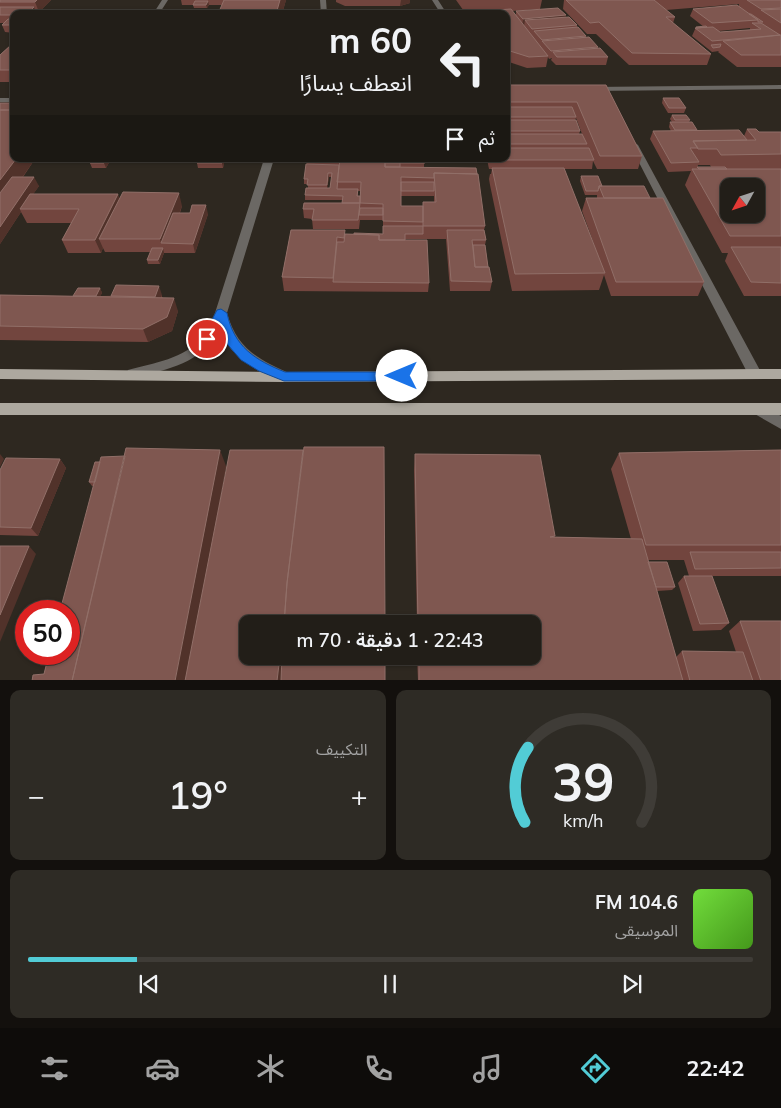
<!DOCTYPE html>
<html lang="ar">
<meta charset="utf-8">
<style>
body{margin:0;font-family:Mulish,"Noto Sans Arabic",sans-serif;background:#2e2b25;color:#f1f3f6;direction:rtl;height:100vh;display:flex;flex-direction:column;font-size:19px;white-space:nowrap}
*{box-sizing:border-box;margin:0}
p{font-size:16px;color:#a2a2a2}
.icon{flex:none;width:28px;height:28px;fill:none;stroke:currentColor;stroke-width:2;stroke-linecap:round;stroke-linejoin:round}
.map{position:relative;height:680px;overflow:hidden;direction:ltr}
.panel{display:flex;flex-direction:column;gap:10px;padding:10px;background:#13100d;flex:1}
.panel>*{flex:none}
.top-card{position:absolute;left:10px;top:10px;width:500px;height:152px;border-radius:10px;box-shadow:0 1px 4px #0004,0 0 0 1px #3f3c37;direction:rtl;background:#221e18;color:#f1f3f6;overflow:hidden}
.needle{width:32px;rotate:230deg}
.buttons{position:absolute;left:720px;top:178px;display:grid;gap:10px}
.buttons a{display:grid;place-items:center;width:45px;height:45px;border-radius:10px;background:#221e18;box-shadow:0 1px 4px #0004,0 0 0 1px #3f3c37;font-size:25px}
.speed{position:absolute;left:15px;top:600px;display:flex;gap:10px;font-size:25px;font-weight:700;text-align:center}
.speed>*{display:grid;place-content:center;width:65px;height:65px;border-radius:50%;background:#221e18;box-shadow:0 1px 4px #0004,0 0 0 1px #3f3c37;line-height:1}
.speed .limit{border:8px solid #d22;background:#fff;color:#111}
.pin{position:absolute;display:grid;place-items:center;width:42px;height:42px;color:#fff;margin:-21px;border:2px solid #fff;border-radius:50%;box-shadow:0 1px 5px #0007}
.me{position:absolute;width:55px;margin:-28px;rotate:270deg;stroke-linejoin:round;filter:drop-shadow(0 0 4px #0008)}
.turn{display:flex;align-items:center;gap:18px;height:105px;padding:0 15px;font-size:22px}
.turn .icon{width:65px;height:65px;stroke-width:2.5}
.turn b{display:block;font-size:35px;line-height:42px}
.then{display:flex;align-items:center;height:48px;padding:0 15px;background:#0003;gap:10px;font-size:19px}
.big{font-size:38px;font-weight:600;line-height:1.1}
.panel .widget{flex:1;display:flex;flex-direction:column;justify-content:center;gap:8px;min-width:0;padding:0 18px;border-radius:10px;background:#2e2b25}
.panel .dial{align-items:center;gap:0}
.dial svg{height:130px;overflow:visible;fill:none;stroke:#3f3c37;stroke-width:7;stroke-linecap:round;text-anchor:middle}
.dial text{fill:#f1f3f6;stroke:none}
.song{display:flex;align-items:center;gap:15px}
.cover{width:60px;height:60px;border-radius:8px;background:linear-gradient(135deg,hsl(100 70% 55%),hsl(100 70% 35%))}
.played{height:5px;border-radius:2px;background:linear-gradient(90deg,#52ccd6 15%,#3f3c37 15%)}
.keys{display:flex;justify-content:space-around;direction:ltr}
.heat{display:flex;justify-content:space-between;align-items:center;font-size:28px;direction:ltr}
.panel .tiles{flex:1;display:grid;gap:10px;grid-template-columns:1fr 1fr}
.widget:last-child{grid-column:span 2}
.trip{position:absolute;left:239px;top:615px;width:302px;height:50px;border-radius:10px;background:#221e18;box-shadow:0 1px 4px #0004,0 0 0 1px #3f3c37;font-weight:600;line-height:50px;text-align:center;direction:rtl}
.dock{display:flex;height:80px;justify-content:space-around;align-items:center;background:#0e0c0a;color:#a2a2a2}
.dock .icon{width:35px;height:35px}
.dock .active{color:#52ccd6}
.dock b{font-size:22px;color:#f1f3f6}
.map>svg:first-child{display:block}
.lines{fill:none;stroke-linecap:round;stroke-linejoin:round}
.minor{fill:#6b6864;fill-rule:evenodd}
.major{fill:#ada89f;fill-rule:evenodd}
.wall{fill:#72453e;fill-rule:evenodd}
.shaded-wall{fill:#51322a}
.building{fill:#7f5750;stroke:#916f68;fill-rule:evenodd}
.route{fill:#1a73e8;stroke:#114b97}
</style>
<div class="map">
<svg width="781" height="681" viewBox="0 0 781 681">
<rect width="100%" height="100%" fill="#2e2820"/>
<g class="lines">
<!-- minor -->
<path class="minor" d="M162 0H168L159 14H153Z
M320 0H326L327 14H321Z
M432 0H438L447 14H424L439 11Z
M781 85V89L591 91 587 89 591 87Z
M0 98H14V102H0Z
M634 142 638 145 762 374 760 378H750L748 374 630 145Z
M264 159H274L227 313C237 348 257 359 289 373L291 377 289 381C275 385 240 360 231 349 226 342 222 335 219 328 199 366 171 367 133 379L128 378 126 374 128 370C153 363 185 359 202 337 207 330 211 321 215 313Z
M758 403 781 416V429L753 413 751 409 753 405Z"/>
<!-- major -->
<path class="major" d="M0 369 284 372 781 369V379L284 382 0 379Z
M0 403H781V415H0Z"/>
</g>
<!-- wall -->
<path class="wall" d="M0 0H51L39 12 14 14V33L5 32 2 25 4 23H0Z
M181 0H286L282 14 222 5H209L207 8H194L193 5H182Z
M336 0H410V3L400 6H345L336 2Z
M456 0H542L540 9 512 11 516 16V11L566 15 565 17 577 25V27L586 36V37L598 47V49L608 57 606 65H556L551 60 552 58 549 59 548 57 546 67 527 68 509 62 506 59V14H466Z
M564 0H781V67H737L718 52 719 51 712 52 692 36 696 27H704L690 16 693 9 739 6V4L666 10 675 17 673 23 711 54 707 65H629L596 34H587L563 9ZM750 28V30L720 32 718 31Z
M14 37V82H0V55L11 45 10 42Z
M506 85H606L642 156 638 169H597L593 161 592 169H564L595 247 582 211 586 198H597V195H585L580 181 581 176 602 186 650 198 704 282 698 296H611L604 275 599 290 512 291 490 185 489 179 490 174H491L492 169H489L487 159H506ZM576 118 582 134H579L580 131 575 120Z
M663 98 686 108 684 113H668L662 103Z
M0 103 35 159 23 177 39 186 33 194 120 198 182 206 180 213 208 214 195 253H164L160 264H148L147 260 150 252H105L103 248 101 253H68L62 240 71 223H27L21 212 0 244Z
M672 115 690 120 689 122 697 130 744 136 747 129 759 132H781V296H744L725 261 728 253H722L685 185 691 171 668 172 650 139 653 131H671L669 127 670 122H672L670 119ZM698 165H710L711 167H697V169Z
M93 159H111L106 168H92L90 163Z
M225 159 223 168H198L197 163Z
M306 159H424V167L485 226 484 230 486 240 485 245 488 267 492 282 490 291H450L446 239H405L429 283 428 292 284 291 282 277 291 230 345 234H383V220H360L359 229H313L312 219 304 218 303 209 342 203 343 200H305V195L308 188V184H304V179L307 164ZM329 177H332L330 188H327ZM358 191H361L360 196H358ZM401 196H434V202L423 206H401Z
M100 288 102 293 100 296 162 295V297L178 311 172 331 148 342 0 340V295L73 296Z
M781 450V576H712L729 623 721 630 693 631 678 583 684 576H689L684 560H648V562L675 587 672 590 657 591 676 657 682 651 736 652 729 631 740 621 781 681H418L417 656H532V624H417L414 470 415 454 555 537 631 539 611 469 619 453Z
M60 459 66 468 38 536 0 535V470Z
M226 466 202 597 44 674 94 486H92L89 482Z"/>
<!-- shaded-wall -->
<path class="shaded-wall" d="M37 0H51L39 12 35 2Z
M280 0H286L282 14H276Z
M401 0H410V3L400 6Z
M208 1 209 5 207 8 206 5Z
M34 7 37 14H27Z
M566 15 564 23 525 20 524 26 522 27 523 19Z
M16 159H35L0 209V180Z
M107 159H111L106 168 104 163Z
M223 159H225L223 168 222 163Z
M328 173 329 177 327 190V185Z
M34 177 39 186 23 209H20L21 212 0 244V227Z
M179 193 182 206 168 243H161L160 239Z
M118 194 123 207 99 239 103 248 101 253 95 240Z
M206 205 208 214 195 253 193 244Z
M163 248 164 253 160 264 158 260Z
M159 286 162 295 156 311 153 301Z
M100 288 102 293 94 310 92 305Z
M174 298 178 311 172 331 148 342 143 329Z
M220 450 226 466 186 681H175Z
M0 454 4 459 0 467Z
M60 459 66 468 38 536 31 528Z
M29 546 36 554 0 642V615Z
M280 656H285L282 681H277Z"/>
<!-- building -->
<path class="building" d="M0 0H37L35 2H0Z
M224 0H280L276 14H218Z
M566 0H654L675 17H666L711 54 632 53 599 22 590 23Z
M747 0H781V8L761 9Z
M195 1H208L206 5H193Z
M737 5 758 20 712 23 693 9Z
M0 7H34L27 14H14V15H0Z
M558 8 566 15 523 19 516 11Z
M511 9 548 56 529 57 510 51 506 45V14H483L481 11Z
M781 9V23L761 10Z
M749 14H751L763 22H758V20Z
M569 17 577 25 532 29 525 20Z
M8 19H14V25H2Z
M752 23H761L780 35 712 41 695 28 713 27 720 32 761 29Z
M706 26 707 27 697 28 696 27Z
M578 27 586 36 542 40 534 31Z
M781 35V55H741L723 41Z
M14 37V42H10Z
M589 37 598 47 551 51 542 41Z
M721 44 720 47 713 48 711 45Z
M11 45H14V70H0V55Z
M600 48 608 57H557L553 52Z
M506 85H606L642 156H600L577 102H506Z
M663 98H679L686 108H669Z
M0 103H14V110H0Z
M506 107H572L576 117H506Z
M0 110H14V159H16L0 180Z
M672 115H686L690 120H675Z
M506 120H576L580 131H506Z
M670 122H692L697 130H675Z
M747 129H756L759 132H781V154L721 155 717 149H698L693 141 756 140Z
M739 130 747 140 693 141 698 148H690L699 162 671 163 653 131Z
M506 134H582L587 144H506Z
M506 148H589L594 160H490V159H506Z
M93 159H107L104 163H90Z
M198 159H223L222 163H197Z
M306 159H340V160H306Z
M341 159H364V161L340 160Z
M364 159H385V167L476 168 477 174 434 173V178L401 177V206H423V222L383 221V204L360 203 358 220H312L314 209H303L304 203H360L361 182H337L340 160 364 161Z
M400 159H424L425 163H400Z
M385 163H400V167H385Z
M306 164 339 165 337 189H358L357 196H360V203H342L343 196 305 195 306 188H330L332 173H328L327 185H307L308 179H304Z
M697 167H725L727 169H699Z
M492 168H564L605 273 515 274Z
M692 169H781V236H730ZM729 186H756V214H729Z
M434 173 478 174 485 226H423V202H436Z
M581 176H598L602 186H599L598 191H586Z
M12 177H34L0 227V193Z
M401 182H434V191H401Z
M599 186H644L650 198H604Z
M123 192 179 193 160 239H99Z
M30 194H118L95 240H62L79 209H20Z
M586 198H663L704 282H616Z
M192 205H206L193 244 161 243 173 213H190Z
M360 208H383V215H359Z
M383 226H423V234H405V240H379V235L354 234V233L383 234Z
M291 230H345L344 238 337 237 333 278 282 277Z
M447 230H484L486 240H472L475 267H489L492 282 451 281Z
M345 234 379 235V240H427L429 283 333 282 337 242H344Z
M473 245H485L488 267H475Z
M731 247H781V283L751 282Z
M152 248H163L158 260H147Z
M116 285 159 286 155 297 111 296Z
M78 288H100L96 296H73Z
M0 295 174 298 167 317 143 329 0 326Z
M304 447H384L385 624H284L287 583Z
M126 448 220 450 175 681H72Z
M230 450H303L287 583 284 624H248V656H280L277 681H185Z
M781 450V545H646L619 453Z
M415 454 540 455 555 536 550 537 642 539 683 681H419V656H532V624H418Z
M125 456 72 681H32L33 675 44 674 49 654H69V611H60L101 457Z
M6 458 60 459 31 528 0 527V470Z
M95 462H100L95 482H89Z
M0 546H29L0 615Z
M690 552H781V568L695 569Z
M648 562H667L675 587H656Z
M684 576H712L729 623 700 624Z
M740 621H781V681H761Z
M682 651 743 652 753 681H690Z
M282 656H385V681H281Z"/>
<!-- route -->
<path class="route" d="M221 309 227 313C234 347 255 360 285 372H402L406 373 408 376 406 379 402 381H284L259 371 241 360 228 345 219 328 211 342H203L202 339 217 310Z"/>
</svg>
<div class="buttons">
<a><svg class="needle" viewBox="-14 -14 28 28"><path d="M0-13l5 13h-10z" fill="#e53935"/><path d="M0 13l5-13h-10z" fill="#a2a2a2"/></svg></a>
</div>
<div class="speed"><div class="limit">50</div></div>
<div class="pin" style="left:207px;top:339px;background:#d93025"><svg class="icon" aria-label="arrive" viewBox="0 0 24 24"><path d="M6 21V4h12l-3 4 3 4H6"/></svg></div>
<svg class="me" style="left:402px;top:376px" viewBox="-20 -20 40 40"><circle r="19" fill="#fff"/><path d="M0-13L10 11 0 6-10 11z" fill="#1a73e8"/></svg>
<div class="trip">22:43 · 1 دقيقة · 70 m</div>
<div class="top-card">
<div class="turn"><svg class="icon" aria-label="left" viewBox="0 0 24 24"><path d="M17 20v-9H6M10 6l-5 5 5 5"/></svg><div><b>60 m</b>انعطف يسارًا</div></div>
<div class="then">ثم<svg class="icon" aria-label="arrive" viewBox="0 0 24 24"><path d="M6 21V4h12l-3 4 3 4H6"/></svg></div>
</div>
</div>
<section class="panel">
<div class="tiles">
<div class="widget dial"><svg viewBox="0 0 100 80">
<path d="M14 69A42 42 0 1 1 86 69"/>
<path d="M14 69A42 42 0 0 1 16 23" stroke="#52ccd6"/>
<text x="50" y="56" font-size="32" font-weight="700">39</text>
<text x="50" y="72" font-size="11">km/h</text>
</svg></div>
<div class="widget"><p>التكييف</p>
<div class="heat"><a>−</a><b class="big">19°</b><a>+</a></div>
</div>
<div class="widget">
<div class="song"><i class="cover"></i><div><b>104.6 FM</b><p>الموسيقى</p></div></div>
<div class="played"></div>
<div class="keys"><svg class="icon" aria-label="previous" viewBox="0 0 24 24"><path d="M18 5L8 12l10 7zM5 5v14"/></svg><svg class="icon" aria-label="pause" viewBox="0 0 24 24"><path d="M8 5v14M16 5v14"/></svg><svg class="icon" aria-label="next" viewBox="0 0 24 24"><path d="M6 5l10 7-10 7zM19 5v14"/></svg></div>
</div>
</div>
</section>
<nav class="dock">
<b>22:42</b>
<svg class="icon active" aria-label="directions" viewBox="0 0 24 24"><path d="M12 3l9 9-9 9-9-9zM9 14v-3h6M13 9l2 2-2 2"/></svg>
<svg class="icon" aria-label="music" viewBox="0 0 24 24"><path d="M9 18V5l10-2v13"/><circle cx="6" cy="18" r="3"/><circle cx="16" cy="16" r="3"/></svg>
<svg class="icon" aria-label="phone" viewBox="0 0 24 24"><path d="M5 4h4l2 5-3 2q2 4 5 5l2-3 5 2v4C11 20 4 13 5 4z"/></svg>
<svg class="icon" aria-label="climate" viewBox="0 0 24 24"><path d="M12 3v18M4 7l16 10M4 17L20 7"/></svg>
<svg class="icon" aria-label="car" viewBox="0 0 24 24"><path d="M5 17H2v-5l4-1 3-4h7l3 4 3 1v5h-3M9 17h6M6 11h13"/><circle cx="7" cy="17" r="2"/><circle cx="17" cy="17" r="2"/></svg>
<svg class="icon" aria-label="filters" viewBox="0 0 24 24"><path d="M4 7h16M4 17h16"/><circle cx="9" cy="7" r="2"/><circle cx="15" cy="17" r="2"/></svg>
</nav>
